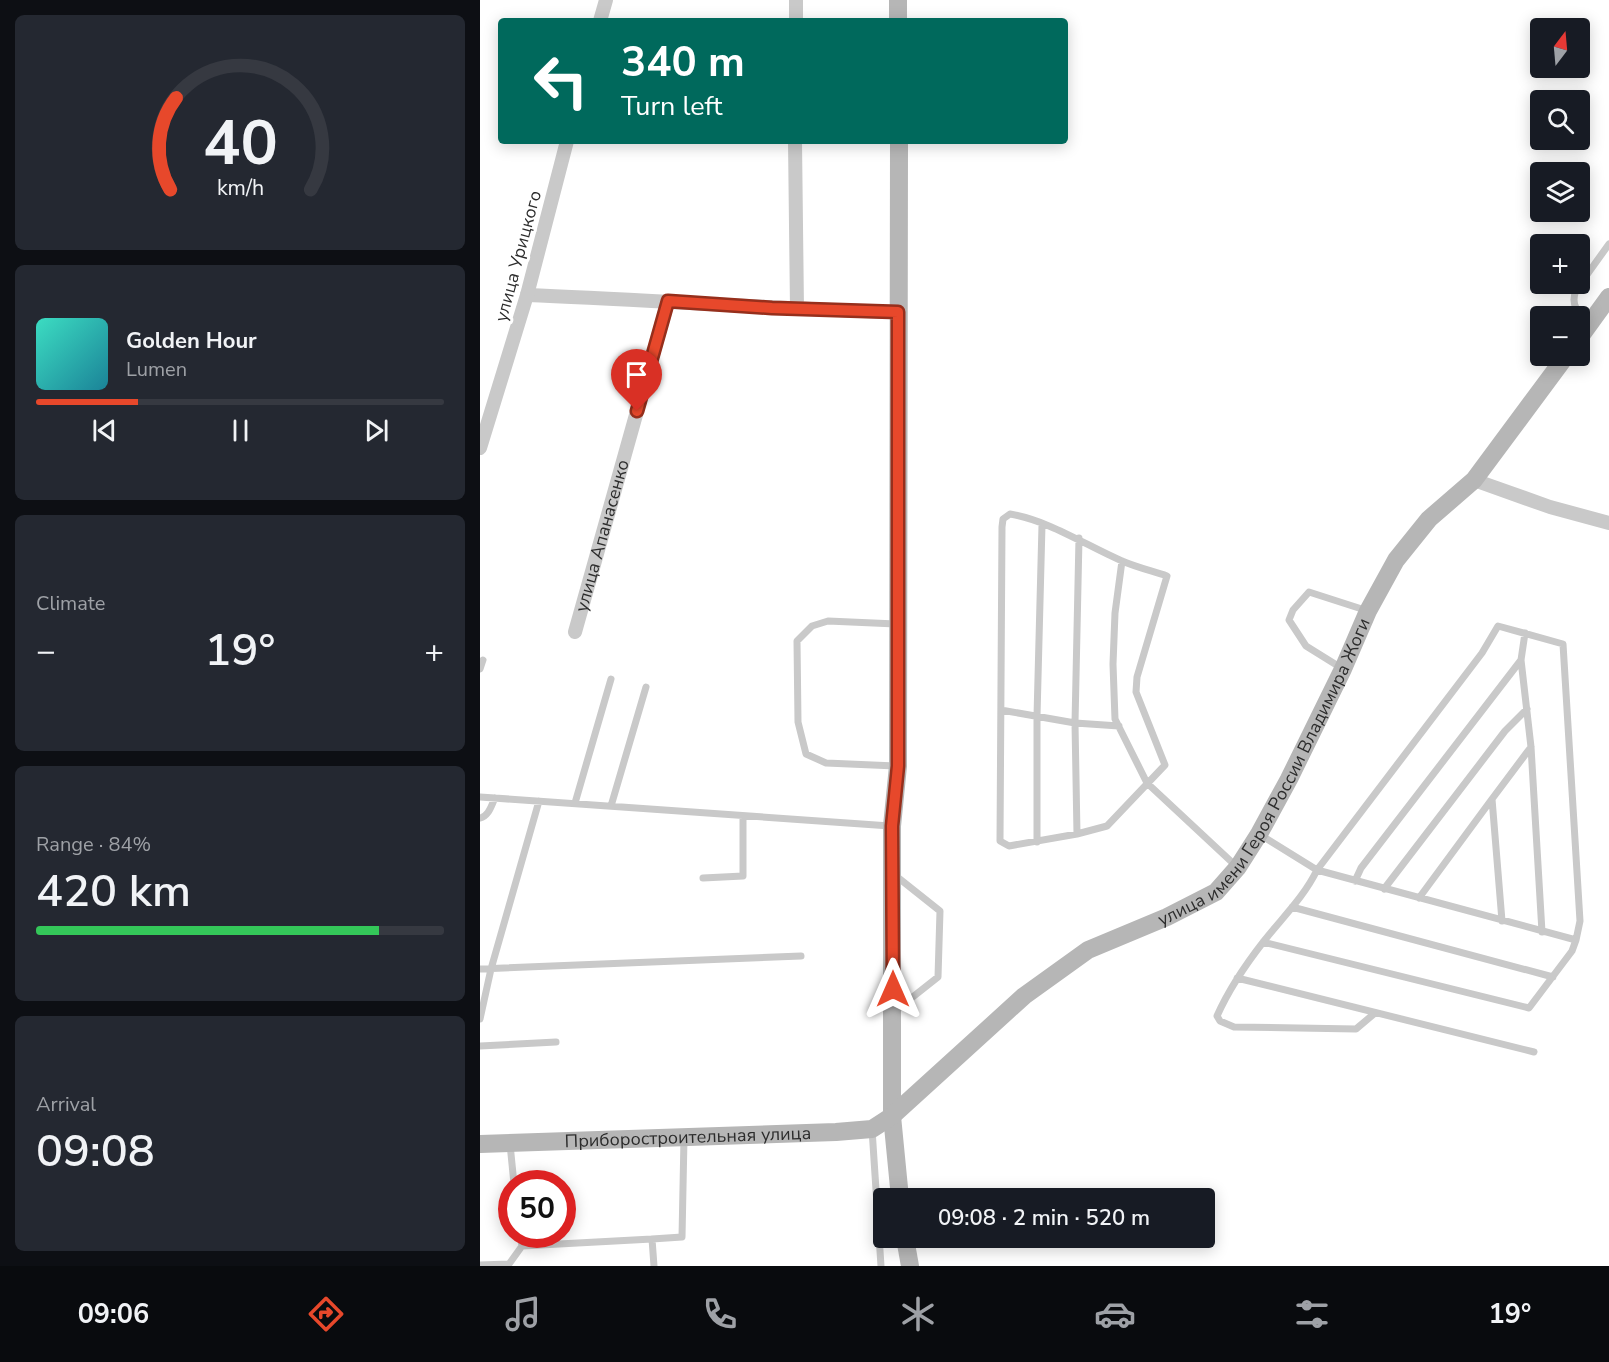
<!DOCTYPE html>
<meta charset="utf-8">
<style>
body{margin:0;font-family:"Nunito Sans",sans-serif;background:#242831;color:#f1f3f6;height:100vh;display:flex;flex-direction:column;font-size:22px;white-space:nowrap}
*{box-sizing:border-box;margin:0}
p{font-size:20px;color:#9ea1a6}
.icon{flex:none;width:33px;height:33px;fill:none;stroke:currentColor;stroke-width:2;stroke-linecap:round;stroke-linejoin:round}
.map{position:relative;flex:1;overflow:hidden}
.details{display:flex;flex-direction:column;gap:15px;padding:15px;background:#0d0f14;width:480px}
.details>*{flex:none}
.guide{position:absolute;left:18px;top:18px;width:570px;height:126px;border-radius:6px;box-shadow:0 3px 15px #0003;background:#00695c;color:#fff;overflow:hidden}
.needle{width:39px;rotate:16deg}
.fabs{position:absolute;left:1050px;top:18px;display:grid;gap:12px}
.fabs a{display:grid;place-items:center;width:60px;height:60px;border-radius:6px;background:#171b24;box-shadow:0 3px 15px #0003;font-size:30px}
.speed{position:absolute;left:18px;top:1170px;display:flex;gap:12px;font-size:30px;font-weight:700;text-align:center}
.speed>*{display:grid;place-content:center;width:78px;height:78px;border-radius:50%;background:#171b24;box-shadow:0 3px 15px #0003;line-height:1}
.speed .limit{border:9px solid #d22;background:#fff;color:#111}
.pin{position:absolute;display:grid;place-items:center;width:51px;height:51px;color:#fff;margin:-62px -26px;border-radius:50% 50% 50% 0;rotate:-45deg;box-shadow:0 0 6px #0007}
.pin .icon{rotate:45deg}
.me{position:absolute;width:66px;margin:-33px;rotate:0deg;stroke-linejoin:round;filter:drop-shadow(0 0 4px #0008)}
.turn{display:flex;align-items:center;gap:21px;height:126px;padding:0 24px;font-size:27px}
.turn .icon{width:78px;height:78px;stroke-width:2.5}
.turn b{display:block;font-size:42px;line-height:51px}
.big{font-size:45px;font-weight:600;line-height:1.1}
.details .widget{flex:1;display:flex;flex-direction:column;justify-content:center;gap:9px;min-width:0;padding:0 21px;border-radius:9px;background:#242831}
.details .dial{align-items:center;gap:0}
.dial svg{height:156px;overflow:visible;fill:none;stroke:#363941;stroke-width:7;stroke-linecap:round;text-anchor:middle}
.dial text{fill:#f1f3f6;stroke:none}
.song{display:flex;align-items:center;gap:18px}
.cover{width:72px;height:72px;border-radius:9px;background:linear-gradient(135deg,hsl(170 70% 55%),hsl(190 70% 35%))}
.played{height:6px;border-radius:3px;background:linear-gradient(90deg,#e7482b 25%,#363941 25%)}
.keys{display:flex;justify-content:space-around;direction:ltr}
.heat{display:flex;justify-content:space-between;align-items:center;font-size:33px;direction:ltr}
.charge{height:9px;border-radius:4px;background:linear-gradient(90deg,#34c759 84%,#363941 0)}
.trip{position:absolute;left:393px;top:1188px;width:342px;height:60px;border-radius:6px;background:#171b24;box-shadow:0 3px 15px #0003;font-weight:600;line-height:60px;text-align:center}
.dock{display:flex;height:96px;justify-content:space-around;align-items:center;background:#090b0e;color:#9ea1a6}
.dock .icon{width:42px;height:42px}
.dock .active{color:#e7482b}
.dock b{font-size:27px;color:#f1f3f6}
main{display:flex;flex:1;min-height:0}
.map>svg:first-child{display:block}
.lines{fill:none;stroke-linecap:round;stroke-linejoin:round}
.lane{stroke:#c9c9c9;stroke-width:7}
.street{stroke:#c9c9c9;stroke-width:14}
.secondary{stroke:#b6b6b6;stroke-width:18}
.route-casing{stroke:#962f1c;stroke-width:15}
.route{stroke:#e7482b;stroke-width:10}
.labels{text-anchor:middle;stroke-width:6;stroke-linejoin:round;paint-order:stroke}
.street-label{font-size:18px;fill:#2c2c2c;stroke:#fff}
</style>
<main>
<section class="details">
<div class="widget dial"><svg viewBox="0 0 100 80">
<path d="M14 69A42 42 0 1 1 86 69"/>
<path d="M14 69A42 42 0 0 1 17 22" stroke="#e7482b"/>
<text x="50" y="56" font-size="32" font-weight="700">40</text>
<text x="50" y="72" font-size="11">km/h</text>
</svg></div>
<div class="widget">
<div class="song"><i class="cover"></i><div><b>Golden Hour</b><p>Lumen</p></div></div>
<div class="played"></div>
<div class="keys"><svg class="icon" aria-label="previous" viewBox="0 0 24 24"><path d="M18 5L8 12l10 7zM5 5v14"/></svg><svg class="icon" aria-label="pause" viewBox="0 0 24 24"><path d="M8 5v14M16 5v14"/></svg><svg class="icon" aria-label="next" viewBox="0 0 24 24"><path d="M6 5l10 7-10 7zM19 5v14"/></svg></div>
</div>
<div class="widget"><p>Climate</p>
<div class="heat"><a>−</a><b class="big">19°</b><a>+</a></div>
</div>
<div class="widget"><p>Range · 84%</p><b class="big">420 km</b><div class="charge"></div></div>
<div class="widget"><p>Arrival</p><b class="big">09:08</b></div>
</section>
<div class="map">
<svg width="1129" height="1266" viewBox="0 0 1129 1266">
<rect width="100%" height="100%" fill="#fff"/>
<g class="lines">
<!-- lane -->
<path class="lane" d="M1110 322C1098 313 1090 306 1096 290L1129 244
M530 514C570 521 605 545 642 561 656 567 672 571 687 576L657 677 656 692 685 765 627 826 597 834 529 846 520 841 522 527 523 519Z
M642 561 635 613 633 664 635 719 667 783 756 866
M1045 633 1041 660 1051 747 1062 932
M0 669 3 660
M863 669 826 646 809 620 813 610 829 592 888 611
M521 710 595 723 639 726
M416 766 346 763 326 754 318 722 317 641 332 626 348 621 416 624
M0 797 410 826
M95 803 131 679
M131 806 166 687
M0 818C9 816 11 806 15 798
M597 834 595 723 599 538
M779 834 837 870 1096 940 1092 951 1049 1008 783 942
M557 842V716L562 525
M223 878 263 876V816
M875 881 881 868 1041 660
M904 889 1025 731 1047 709
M939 898 1012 799
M812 907 1073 977
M1022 921 1012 799 1051 747
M0 969 321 956
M757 978 1054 1052
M415 1011 458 977 460 911 416 876
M895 1013 876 1029 754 1027 740 1021 737 1016C749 989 766 964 784 941 802 918 824 897 837 870L1002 653 1018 626 1083 644 1100 921 1096 940
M0 1019 11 969 59 801
M0 1046 76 1042
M392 1129 401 1266
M30 1144 34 1184
M40 1234 42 1246 172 1239
M0 1265 29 1264 42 1246
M174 1266 172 1239 202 1237 204 1138"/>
<!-- street -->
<g class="street">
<path d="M120 21 126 0"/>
<path d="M316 21V0"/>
<path d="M315 141 317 309"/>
<path d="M47 295C171 300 294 309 418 312"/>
<path d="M0 448 47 295 87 141"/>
<path d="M994 480 1070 507 1129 523"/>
<path id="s1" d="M95 632 188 301"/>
</g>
<!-- secondary -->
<g class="secondary">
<path d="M418 0V21"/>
<path d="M419 141 418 766 412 826V1116L420 1198"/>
<path d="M1100 337 1129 297"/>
<path id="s2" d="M0 1144 356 1132 392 1129 412 1116 544 996 608 950 687 917 736 892 758 867 779 834 809 779 863 669 888 611 916 560 949 519 994 480 1086 356"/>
<path d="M425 1238 430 1266"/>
</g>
</g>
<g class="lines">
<!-- route casing -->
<g class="route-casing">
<path id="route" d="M157 411 188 301 292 308 418 312V766L412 826 413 989"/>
</g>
<!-- route -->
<use href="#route" class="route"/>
</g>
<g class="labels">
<!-- street labels -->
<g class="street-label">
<text transform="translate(38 256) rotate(-75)" y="6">улица Урицкого</text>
<text dy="6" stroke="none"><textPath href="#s1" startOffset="100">улица Апанасенко</textPath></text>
<text dy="6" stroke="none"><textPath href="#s2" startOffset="938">улица имени Героя России Владимира Жоги</textPath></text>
<text dy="6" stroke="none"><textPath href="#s2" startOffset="208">Приборостроительная улица</textPath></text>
</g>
</g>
</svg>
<div class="fabs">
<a><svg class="needle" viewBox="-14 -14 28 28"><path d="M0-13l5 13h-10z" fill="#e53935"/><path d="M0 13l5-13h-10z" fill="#9ea1a6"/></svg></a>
<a><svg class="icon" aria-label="search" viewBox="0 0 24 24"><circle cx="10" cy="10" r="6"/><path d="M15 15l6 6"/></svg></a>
<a><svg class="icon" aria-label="layers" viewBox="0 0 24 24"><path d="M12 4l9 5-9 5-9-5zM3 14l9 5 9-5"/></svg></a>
<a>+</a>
<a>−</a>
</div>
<div class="speed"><div class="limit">50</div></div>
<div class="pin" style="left:157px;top:411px;background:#d93025"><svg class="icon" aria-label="arrive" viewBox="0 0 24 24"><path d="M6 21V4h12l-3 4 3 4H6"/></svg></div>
<svg class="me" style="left:413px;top:989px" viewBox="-20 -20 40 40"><path d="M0-17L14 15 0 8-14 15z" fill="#e7482b" stroke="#fff" stroke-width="4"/></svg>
<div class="trip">09:08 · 2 min · 520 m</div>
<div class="guide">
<div class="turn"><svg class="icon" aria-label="left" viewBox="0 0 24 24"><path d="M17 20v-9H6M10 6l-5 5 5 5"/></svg><div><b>340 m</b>Turn left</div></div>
</div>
</div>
</main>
<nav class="dock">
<b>09:06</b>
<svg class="icon active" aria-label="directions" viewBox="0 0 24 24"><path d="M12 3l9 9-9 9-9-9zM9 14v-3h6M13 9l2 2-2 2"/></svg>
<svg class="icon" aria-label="music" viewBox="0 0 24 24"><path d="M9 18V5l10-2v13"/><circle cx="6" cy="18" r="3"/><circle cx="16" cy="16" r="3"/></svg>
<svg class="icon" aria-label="phone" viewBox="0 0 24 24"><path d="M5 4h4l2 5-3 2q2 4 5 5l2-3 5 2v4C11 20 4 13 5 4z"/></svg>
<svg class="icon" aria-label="climate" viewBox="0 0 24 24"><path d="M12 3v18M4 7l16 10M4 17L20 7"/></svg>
<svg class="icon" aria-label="car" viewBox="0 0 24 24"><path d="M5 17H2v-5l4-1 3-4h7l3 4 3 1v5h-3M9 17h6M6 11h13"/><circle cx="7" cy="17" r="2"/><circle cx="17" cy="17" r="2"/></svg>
<svg class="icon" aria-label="filters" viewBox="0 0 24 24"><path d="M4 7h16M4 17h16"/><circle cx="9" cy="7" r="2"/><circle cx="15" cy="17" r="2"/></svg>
<b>19°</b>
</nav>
